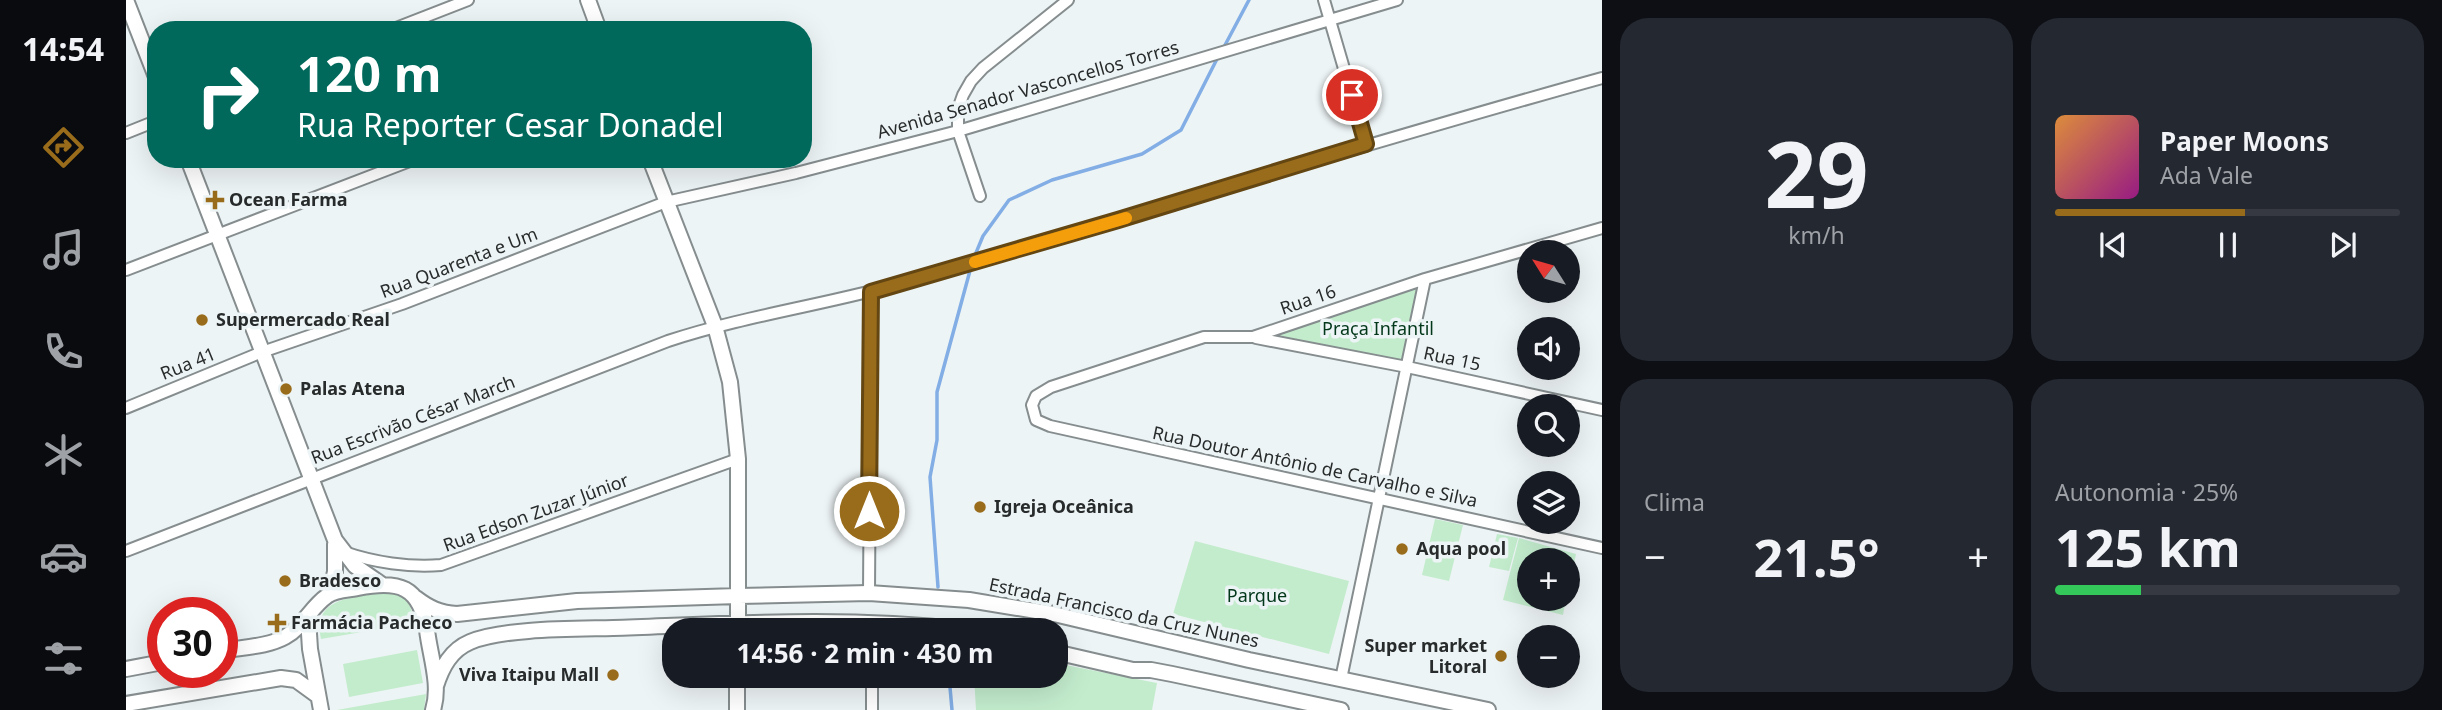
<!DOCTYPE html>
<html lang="pt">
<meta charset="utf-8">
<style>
body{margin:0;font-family:"Noto Sans",sans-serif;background:#242831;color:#f1f3f6;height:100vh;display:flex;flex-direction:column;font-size:26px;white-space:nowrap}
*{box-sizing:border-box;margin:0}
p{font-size:23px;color:#9ea1a6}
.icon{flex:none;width:38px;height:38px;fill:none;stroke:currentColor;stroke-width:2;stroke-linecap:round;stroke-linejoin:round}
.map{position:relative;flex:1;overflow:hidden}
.side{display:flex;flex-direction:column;gap:18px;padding:18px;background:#0d0f14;width:840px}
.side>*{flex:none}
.top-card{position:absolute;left:21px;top:21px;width:665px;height:147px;border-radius:28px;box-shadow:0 7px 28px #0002;background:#00695c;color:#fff;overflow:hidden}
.needle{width:46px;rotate:307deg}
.fabs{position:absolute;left:1391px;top:240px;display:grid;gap:14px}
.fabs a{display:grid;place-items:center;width:63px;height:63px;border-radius:50%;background:#171b24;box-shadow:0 7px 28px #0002;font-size:35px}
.speed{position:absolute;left:21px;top:597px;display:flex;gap:14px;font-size:35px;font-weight:700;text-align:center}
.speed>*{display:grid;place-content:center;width:91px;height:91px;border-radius:50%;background:#171b24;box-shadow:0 7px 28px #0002;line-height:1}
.speed .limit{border:10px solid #d22;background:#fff;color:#111}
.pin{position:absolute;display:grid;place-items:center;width:60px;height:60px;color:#fff;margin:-30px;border:4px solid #fff;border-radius:50%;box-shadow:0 2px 7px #0007}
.me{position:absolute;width:77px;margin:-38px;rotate:0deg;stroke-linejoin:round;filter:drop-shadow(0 0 5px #0008)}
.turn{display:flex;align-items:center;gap:24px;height:147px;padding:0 35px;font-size:32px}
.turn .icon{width:91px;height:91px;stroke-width:2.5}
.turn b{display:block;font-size:49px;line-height:60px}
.big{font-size:52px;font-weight:700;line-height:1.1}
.side .widget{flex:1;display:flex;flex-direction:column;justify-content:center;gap:10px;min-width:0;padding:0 24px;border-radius:28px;background:#242831}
.side .dial{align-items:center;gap:0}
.dial b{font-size:91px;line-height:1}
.song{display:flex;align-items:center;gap:21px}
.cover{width:84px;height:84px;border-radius:10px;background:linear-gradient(135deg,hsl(30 70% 55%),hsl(310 70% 35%))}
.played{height:7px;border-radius:4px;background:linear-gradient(90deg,#996c1b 55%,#363941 55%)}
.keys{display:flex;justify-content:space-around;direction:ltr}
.heat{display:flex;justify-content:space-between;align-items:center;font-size:38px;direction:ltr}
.charge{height:10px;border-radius:5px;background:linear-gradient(90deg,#34c759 25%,#363941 0)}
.side .tiles{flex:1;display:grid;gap:18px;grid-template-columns:repeat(2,1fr)}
.trip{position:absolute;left:536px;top:618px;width:406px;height:70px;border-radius:28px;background:#171b24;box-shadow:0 7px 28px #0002;font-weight:700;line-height:70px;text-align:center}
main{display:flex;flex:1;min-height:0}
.menu{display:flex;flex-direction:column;width:126px;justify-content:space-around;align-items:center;background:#090b0e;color:#9ea1a6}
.menu .icon{width:49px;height:49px}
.menu .current{color:#996c1b}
.menu b{font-size:32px;color:#f1f3f6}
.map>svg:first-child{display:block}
.green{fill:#c3eccd}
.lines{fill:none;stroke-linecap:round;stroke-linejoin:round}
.stream{stroke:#82aee5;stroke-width:3.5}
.street-casing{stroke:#868d8e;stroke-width:14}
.secondary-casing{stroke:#868d8e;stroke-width:18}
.street{stroke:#fff;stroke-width:10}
.secondary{stroke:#fff;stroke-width:14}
.route-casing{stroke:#634612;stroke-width:18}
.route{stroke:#996c1b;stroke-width:12}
.slow{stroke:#f59e0b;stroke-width:12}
.poi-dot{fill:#996c1b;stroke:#edf4f5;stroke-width:2.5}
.labels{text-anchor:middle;stroke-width:7;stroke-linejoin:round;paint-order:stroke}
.street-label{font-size:18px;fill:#282b2b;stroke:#edf4f5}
.poi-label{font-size:18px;font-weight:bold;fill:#282b2b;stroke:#edf4f5;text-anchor:start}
.park-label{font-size:18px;fill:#02371a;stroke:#edf4f5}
</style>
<main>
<nav class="menu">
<b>14:54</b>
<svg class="icon current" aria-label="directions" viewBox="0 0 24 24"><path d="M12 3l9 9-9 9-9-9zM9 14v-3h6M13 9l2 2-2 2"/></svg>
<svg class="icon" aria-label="music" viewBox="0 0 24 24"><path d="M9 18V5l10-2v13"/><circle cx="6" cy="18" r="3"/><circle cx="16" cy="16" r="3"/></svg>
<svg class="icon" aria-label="phone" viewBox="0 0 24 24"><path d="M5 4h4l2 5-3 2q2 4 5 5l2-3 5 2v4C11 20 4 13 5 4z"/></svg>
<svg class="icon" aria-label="climate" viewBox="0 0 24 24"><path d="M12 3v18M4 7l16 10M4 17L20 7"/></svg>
<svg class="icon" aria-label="car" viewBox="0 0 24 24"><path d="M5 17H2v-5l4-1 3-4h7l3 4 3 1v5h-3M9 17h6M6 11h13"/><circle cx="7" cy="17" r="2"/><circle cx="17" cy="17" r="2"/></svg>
<svg class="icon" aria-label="filters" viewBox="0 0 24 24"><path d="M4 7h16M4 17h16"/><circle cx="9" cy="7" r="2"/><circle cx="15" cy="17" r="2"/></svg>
</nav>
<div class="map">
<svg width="1476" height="710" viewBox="0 0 1476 710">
<rect width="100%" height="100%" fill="#edf4f5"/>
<!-- green -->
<path class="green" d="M1294 286 1278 362 1152 339 1145 334Z
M1309 519 1337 525 1323 581 1296 575Z
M1371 534 1392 538 1383 571 1363 567Z
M1393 538 1450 554 1442 592V560H1404V598L1440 599 1437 615 1377 600Z
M1069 541 1223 581 1203 654 1047 614Z
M260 592C280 594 286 604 288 623L195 639C185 596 229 598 260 592Z
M291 650 297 683 223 697 217 664Z
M929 663 1031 683 1026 710H850L848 676H929Z
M300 694 298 710H211Z"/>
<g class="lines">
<!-- stream -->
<path class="stream" d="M1098 47 1123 0
M847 260 857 236 883 200 926 180 1016 154 1055 130 1092 57
M812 587 804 477 811 440V392L845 267
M823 676 826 710"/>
<!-- street casing -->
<g class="street-casing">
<path id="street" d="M1198 0 1240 144
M265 30 342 0
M0 133 30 121
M854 196 832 131V109L837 95 845 81 857 68 942 0
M1476 228 1299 279 1127 337H1078L925 387 910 396 906 405 910 420 924 426 1476 548
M0 270 289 159
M1130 338 1281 367 1476 410
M0 408 136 352 276 304 540 202 670 173 832 131 1271 0
M0 551 542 341C621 315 704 304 784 281 1015 214 1244 142 1476 78
M218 552C247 562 284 568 315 565L612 459
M743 593 745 292
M746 676V710
M1215 679 1299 279"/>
</g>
<!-- secondary casing -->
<g class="secondary-casing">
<path id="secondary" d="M0 0 30 77
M462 0 473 30
M62 159 209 540 229 566 255 584
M524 159 589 326 604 382 612 459V630
M203 594 209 572V544
M290 598C303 608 314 613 331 614L451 601 612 596 743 593 843 600 928 614 1123 660 1362 710
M182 618 184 649 195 710
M96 651C116 647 141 647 159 637 177 627 185 607 201 596 209 590 223 590 232 588 273 580 294 586 301 630 304 656 315 685 307 710
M929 652 1007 670H1025L1046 674 1215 710
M0 669 37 662
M310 686C316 667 325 650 344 642 377 628 450 629 487 628 603 624 721 616 837 630
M0 704 155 678 170 680 192 696
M611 710V676"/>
</g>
<!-- street -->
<use href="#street" class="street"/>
<!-- secondary -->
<use href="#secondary" class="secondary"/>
</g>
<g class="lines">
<!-- route casing -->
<g class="route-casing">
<path id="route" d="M743 511 745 292 992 220 1240 144 1226 95"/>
</g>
<!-- route -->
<use href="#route" class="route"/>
<!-- slow -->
<path class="slow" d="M849 262 1000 218"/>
</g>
<!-- markers -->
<g class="poi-dot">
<path d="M85.5 189.5h7v7h7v7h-7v7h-7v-7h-7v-7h7z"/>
<circle cx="76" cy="320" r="7"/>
<circle cx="160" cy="389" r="7"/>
<circle cx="854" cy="507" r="7"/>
<circle cx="1276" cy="549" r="7"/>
<circle cx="159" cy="581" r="7"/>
<path d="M147.5 612.5h7v7h7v7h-7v7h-7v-7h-7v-7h7z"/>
<circle cx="1375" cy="656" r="7"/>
<circle cx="487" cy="675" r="7"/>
</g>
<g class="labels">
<!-- street labels -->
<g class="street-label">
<text transform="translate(902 90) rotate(-16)" y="6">Avenida Senador Vasconcellos Torres</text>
<text transform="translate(333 263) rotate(-21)" y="6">Rua Quarenta e Um</text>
<text transform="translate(1182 300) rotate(-19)" y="6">Rua 16</text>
<text transform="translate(1326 359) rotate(12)" y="6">Rua 15</text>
<text transform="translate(62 364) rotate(-22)" y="6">Rua 41</text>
<text transform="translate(287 420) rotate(-21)" y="6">Rua Escrivão César March</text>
<text transform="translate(1189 467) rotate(12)" y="6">Rua Doutor Antônio de Carvalho e Silva</text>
<text transform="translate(410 513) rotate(-20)" y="6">Rua Edson Zuzar Júnior</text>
<text transform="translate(998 613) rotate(12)" y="6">Estrada Francisco da Cruz Nunes</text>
</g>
<!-- poi labels -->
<g class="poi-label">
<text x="103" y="206">Ocean Farma</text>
<text x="90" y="326">Supermercado Real</text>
<text x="174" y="395">Palas Atena</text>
<text x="868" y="513">Igreja Oceânica</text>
<text x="1290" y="555">Aqua pool</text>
<text x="173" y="587">Bradesco</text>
<text x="165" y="629">Farmácia Pacheco</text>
<text x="1361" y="652" text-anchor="end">Super market<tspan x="1361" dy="21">Litoral</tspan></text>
<text x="473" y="681" text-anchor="end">Viva Itaipu Mall</text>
</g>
<!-- park labels -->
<g class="park-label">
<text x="1252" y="335">Praça Infantil</text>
<text x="1131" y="602">Parque</text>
</g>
</g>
</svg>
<div class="fabs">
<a><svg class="needle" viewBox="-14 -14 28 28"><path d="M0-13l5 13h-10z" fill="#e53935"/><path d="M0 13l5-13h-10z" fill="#9ea1a6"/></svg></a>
<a><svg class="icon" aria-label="sound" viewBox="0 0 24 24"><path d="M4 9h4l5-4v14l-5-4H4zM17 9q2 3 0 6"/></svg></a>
<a><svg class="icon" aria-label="search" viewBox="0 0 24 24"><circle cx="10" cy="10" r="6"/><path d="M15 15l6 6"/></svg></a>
<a><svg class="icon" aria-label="layers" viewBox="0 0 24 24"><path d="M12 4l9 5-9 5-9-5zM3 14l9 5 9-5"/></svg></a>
<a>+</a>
<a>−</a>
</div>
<div class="speed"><div class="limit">30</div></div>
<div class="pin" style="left:1226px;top:95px;background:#d93025"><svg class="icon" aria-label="arrive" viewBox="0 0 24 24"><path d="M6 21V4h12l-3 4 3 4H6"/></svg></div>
<svg class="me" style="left:743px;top:511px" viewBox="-20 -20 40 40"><circle r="17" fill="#996c1b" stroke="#fff" stroke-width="3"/><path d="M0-11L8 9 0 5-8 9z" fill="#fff"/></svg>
<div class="trip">14:56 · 2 min · 430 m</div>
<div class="top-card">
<div class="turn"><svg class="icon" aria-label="right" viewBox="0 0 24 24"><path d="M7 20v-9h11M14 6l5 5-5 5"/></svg><div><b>120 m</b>Rua Reporter Cesar Donadel</div></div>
</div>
</div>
<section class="side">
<div class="tiles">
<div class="widget dial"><b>29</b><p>km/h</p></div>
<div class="widget">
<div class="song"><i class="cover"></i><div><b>Paper Moons</b><p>Ada Vale</p></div></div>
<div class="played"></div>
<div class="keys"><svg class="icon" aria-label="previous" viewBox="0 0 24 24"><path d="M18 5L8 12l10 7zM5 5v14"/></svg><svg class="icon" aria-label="pause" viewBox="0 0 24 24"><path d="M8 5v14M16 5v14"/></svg><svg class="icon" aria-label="next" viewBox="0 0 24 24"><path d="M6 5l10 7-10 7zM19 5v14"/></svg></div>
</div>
<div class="widget"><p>Clima</p>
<div class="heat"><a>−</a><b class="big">21.5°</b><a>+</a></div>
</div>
<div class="widget"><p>Autonomia · 25%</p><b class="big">125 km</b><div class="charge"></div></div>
</div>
</section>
</main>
